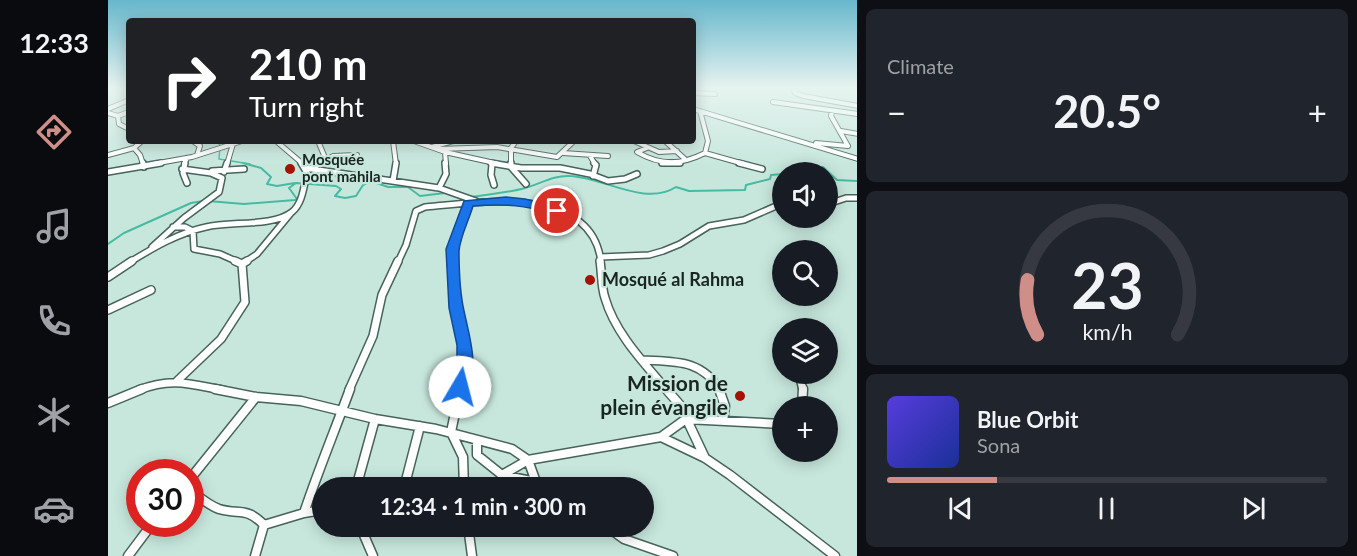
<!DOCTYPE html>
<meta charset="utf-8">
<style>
body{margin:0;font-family:Lato,sans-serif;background:#20242c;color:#f1f3f6;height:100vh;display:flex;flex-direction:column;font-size:22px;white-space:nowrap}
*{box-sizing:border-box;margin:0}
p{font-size:20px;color:#9ea1a6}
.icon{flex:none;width:33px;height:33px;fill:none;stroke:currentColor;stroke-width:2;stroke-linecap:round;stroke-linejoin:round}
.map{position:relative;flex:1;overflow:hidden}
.side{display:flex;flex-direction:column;gap:9px;padding:9px;background:#0d0f14;width:500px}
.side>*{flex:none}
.top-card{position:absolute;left:18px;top:18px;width:570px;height:126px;border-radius:6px;box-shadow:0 3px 15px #0003;background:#202124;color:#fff;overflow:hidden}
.fabs{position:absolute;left:664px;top:162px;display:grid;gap:12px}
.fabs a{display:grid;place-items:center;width:66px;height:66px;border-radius:50%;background:#171b24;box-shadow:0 3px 15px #0003;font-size:30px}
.speed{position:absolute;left:18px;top:459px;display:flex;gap:12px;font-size:30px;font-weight:700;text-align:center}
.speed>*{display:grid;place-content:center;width:78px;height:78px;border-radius:50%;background:#171b24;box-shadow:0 3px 15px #0003;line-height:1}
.speed .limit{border:9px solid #d22;background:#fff;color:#111}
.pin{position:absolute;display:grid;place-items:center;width:51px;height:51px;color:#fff;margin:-26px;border:3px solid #fff;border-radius:50%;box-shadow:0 2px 6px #0007}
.me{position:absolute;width:66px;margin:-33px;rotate:8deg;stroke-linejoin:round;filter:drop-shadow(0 0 4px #0008)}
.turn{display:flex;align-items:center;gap:21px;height:126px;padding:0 24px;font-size:27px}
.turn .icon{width:78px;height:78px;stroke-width:2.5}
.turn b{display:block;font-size:42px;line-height:51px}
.big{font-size:45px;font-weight:700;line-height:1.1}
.side .widget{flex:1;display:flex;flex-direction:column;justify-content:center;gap:9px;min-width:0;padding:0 21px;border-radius:9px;background:#20242c}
.side .dial{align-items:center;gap:0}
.dial svg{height:156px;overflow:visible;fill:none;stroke:#363941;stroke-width:7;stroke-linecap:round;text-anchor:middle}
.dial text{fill:#f1f3f6;stroke:none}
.song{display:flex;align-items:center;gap:18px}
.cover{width:72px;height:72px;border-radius:9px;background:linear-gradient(135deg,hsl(250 70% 55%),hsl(230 70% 35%))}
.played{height:6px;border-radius:3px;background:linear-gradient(90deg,#cf8e87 25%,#363941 25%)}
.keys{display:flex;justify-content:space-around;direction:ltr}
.heat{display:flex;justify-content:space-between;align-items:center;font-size:33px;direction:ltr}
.trip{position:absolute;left:204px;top:477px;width:342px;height:60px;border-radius:30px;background:#171b24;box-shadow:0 3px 15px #0003;font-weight:700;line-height:60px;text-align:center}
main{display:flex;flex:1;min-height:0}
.tab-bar{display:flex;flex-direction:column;width:108px;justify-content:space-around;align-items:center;background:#090b0e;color:#9ea1a6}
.tab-bar .icon{width:42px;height:42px}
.tab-bar .on{color:#cf8e87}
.tab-bar b{font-size:27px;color:#f1f3f6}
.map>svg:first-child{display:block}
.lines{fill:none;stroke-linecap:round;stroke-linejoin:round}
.stream-far1{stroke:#46bba1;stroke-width:1.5}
.stream{stroke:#46bba1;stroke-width:2}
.street-far3-casing{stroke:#47635b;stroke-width:6}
.street-far2-casing{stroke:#47635b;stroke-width:8}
.street-far1-casing{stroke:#47635b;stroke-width:10}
.street-casing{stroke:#47635b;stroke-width:11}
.street-far3{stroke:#fff;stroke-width:4}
.street-far2{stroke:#fff;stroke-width:5}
.street-far1{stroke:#fff;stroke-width:7}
.street{stroke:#fff;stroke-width:8}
.route{fill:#1a73e8;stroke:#114b97;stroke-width:1.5}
.poi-dot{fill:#a51200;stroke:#c7e7dd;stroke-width:2}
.labels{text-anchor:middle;stroke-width:4.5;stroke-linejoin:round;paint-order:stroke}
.far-poi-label{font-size:15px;font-weight:bold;fill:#192521;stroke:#c7e7dd;text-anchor:start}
.poi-label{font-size:18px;font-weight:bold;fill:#192521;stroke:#c7e7dd;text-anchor:start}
.near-poi-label{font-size:21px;font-weight:bold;fill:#192521;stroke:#c7e7dd;text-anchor:end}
</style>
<main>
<nav class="tab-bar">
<b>12:33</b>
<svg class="icon on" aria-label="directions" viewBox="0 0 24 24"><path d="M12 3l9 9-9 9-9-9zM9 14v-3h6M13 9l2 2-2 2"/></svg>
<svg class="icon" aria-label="music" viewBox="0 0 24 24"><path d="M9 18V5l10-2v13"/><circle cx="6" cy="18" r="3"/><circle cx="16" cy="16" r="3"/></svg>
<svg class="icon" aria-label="phone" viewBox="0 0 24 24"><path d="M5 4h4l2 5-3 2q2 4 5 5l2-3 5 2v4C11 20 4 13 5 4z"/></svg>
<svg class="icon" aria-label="climate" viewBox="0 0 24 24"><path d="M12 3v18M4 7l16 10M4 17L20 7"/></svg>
<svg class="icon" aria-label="car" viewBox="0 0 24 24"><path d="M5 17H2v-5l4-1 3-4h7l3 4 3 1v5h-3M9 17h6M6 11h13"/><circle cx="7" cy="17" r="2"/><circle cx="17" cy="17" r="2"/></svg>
</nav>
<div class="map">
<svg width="750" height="556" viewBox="0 0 750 556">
<rect width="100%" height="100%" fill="#c7e7dd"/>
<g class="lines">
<!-- stream-far1 -->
<path class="stream-far1" d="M108 141 112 145 111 159 142 164"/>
<!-- stream -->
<path class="stream" d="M135 163 153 168 163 177 159 184 169 186 187 183
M703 172 715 167 729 180 750 181
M363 197C381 194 400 193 417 188 432 184 446 175 462 176 495 177 537 207 568 187L581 191 637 190 638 185 662 179 663 175 675 174
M100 201 136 204 187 200 189 199 181 188 188 183 228 186 233 189 227 196 237 198 248 196 255 185 263 181 280 187H300L312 196 337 193
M0 244 16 233 83 203 95 201"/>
<!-- street-far3 casing -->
<g class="street-far3-casing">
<path id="street-far3" d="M685 88 687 93 695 96 750 106
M585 93 607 94
M665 102 750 114
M0 109 21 100
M585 109 750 159
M724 111 723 116 740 146
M0 113 10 116 11 124 21 129
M10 116 21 112
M733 131 750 134
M34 141 26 148 32 155 35 164
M85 141 92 146 89 155
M168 141 195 164
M210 141 218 160
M285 141 288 164
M306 141 337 152 338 164
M526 141 551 152 569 151
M557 141 578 160
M708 143 740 146
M324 147 345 141
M539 148 529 152C553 166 573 165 597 153L600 141 592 111
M331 149 389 147 449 157 466 141
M337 152 391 164
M455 153 500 156
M597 153 636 164
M0 155 26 148
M482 156 487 164
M45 164 84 157 134 141
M76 164 79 158
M119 164 125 144
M211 164 225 156 249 155
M403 164V148L408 141"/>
</g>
<!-- street-far2 casing -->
<g class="street-far2-casing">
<path id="street-far2" d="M35 163 36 167
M77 163 75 173 79 183
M383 163 413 168H452L482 174 500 181 517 179 529 174
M403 163V167L418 184
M554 163H572
M631 163 654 169
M384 164 383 175 386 185
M197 168 331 188 368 201
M202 169 213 163
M104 171 136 169
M0 172 53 163
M116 172 119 163
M485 176 488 165 486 163
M285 181 288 163
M331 188 338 174 337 163
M720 204 738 198H750
M65 227H77L85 231 86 249 112 254 130 262
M44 247 76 218 111 192 114 178 103 173 74 169
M492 257 541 255 555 251 572 244 601 226 636 220 675 203
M22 262C45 248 70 233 98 227 122 221 165 227 184 212 195 203 196 185 199 173L193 163
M137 262 149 254 183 213
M290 262 298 245 308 211 317 207C370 202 484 184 493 262
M346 262 345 249 360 203"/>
</g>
<!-- street-far1 casing -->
<g class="street-far1-casing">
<path id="street-far1" d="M346 261C346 276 346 292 348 307 352 343 360 352 352 390
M492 261C494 273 493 286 497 298 507 333 536 363 559 390
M134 264 139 261
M0 277 24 261
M0 310 43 290
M534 360C567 362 593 359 612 390
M691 374 695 390
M69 381 113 339 137 302 134 264 127 261
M31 390C63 377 82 384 114 390
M241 390 265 336 274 295 290 261"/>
</g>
<!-- street casing -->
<g class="street-casing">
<path id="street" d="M107 389 148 397 193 401 267 419 328 429 404 449 420 460 553 437 597 458 622 475 727 556
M352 389 343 432 355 457 356 488
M558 389 572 405 597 458
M611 389 617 406 615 421
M0 403 34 389
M694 406 695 389
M553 437 578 419 675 424
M369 441V455L394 475 420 460 428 482
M394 475 428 482 437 488
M82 479 148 397
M248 488 267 419
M296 488 312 426
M82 490C91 497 100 505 111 509 132 515 139 507 156 525L147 556
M214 510 196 513C210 471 227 430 242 389
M156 525 196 513
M252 526 265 556
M360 526 364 556
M498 526 516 539 565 556
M20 556 44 524"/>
</g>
<!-- street-far3 -->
<use href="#street-far3" class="street-far3"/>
<!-- street-far2 -->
<use href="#street-far2" class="street-far2"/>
<!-- street-far1 -->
<use href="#street-far1" class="street-far1"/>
<!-- street -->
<use href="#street" class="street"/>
</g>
<!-- sky -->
<linearGradient id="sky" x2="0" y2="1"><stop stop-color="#67b7cc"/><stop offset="0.53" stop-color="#e6f4f0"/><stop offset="1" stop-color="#e6f4f0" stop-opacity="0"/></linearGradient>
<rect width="750" height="166" fill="url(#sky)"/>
<!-- route -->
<path class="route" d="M398 197 417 199 453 208 455 211 449 214C416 206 400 203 365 206 361 220 352 237 351 251 351 269 352 293 356 311 362 339 371 365 359 393L352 395 346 393 344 387 349 365V345L341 308 338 249 356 201Z"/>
<!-- markers -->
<g class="poi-dot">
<circle cx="182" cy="169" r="6"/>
<circle cx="482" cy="280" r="6"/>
<circle cx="632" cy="396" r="6"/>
</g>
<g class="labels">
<!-- far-poi labels -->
<g class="far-poi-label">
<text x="194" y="165">Mosquée<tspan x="194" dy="17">pont mahila</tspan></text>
</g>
<!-- poi labels -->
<g class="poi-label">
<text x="494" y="286">Mosqué al Rahma</text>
</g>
<!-- near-poi labels -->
<g class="near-poi-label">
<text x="620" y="391">Mission de<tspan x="620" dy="24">plein évangile</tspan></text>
</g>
</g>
</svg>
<div class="fabs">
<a><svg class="icon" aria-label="sound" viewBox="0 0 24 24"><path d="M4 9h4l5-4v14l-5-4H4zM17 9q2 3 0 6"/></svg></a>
<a><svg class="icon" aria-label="search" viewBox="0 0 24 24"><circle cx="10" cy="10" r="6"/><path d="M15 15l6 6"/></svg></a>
<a><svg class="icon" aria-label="layers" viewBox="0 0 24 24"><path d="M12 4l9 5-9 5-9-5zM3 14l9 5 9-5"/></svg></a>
<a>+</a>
</div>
<div class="speed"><div class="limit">30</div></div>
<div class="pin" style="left:449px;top:211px;background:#d93025"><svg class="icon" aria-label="arrive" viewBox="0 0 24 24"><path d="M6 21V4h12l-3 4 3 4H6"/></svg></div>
<svg class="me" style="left:352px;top:387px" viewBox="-20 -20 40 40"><circle r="19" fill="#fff"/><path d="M0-13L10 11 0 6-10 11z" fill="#1a73e8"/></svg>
<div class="trip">12:34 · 1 min · 300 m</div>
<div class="top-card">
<div class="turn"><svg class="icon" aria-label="right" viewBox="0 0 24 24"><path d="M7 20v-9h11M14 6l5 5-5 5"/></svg><div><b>210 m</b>Turn right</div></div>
</div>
</div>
<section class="side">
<div class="widget"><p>Climate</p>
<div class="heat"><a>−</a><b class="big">20.5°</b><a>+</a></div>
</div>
<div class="widget dial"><svg viewBox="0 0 100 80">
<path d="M14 69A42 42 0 1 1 86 69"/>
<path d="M14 69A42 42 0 0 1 9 41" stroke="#cf8e87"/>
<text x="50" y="56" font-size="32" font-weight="700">23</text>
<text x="50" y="72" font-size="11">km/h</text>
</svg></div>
<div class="widget">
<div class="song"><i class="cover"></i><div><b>Blue Orbit</b><p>Sona</p></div></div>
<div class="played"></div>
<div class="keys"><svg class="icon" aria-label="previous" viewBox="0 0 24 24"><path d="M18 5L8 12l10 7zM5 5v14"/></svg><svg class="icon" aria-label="pause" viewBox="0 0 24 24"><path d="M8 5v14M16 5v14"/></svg><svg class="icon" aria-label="next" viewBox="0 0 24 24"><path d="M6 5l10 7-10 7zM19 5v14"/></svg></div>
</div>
</section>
</main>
